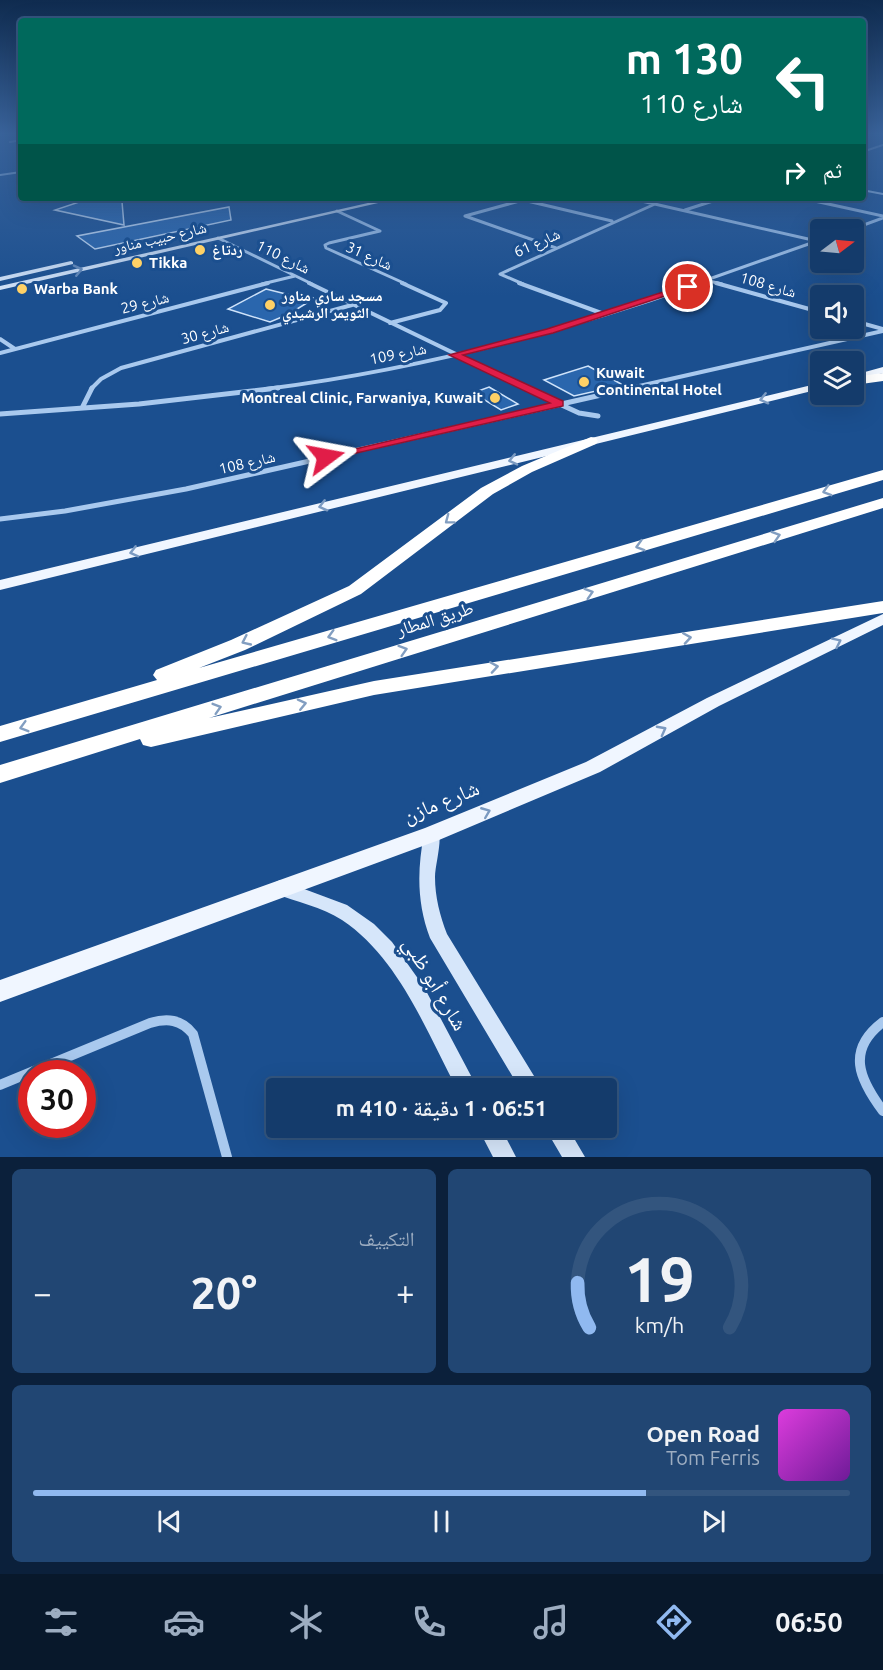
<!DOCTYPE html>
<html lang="ar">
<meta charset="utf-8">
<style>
body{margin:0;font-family:Ubuntu,"Noto Naskh Arabic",sans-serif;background:#214673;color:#f1f3f6;direction:rtl;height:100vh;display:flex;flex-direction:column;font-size:22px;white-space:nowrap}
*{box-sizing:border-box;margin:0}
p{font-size:20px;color:#9dadc1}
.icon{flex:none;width:33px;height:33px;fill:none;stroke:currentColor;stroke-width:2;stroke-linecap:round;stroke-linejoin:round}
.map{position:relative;height:1157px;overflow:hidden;direction:ltr}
.side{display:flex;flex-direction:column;gap:12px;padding:12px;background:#0b203b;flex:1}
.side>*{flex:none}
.hud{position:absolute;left:18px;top:18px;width:848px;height:183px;border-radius:6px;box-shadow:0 6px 24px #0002,0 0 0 2px #33557e;direction:rtl;background:#00695c;color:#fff;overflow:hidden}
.needle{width:39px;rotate:74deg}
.tools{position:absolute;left:810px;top:219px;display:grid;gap:12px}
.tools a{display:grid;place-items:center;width:54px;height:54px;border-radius:6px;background:#143b6b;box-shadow:0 6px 24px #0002,0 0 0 2px #33557e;font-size:30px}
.speed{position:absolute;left:18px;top:1060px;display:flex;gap:12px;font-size:30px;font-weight:700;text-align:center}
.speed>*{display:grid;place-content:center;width:78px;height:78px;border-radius:50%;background:#143b6b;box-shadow:0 6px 24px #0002,0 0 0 2px #33557e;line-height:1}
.speed .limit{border:9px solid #d22;background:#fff;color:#111}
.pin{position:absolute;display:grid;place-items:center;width:51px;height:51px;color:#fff;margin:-26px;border:3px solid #fff;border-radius:50%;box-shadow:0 2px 6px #0007}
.me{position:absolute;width:66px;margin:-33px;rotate:77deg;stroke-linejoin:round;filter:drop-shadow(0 0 4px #0008)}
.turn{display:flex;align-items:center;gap:21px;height:126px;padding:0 24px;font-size:27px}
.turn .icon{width:78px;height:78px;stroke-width:2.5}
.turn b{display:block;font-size:42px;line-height:51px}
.then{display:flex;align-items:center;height:57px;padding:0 24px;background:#0003;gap:12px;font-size:22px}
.big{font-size:45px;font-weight:600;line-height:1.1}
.side .card{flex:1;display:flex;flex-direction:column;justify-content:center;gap:9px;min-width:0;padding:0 21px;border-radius:9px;background:#214673}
.side .dial{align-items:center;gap:0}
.dial svg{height:156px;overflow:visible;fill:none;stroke:#33557e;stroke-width:7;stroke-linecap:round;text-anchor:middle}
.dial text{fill:#f1f3f6;stroke:none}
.song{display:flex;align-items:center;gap:18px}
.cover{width:72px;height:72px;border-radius:9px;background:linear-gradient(135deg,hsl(300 70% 55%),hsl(280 70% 35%))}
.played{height:6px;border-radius:3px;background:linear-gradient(90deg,#90b9f0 75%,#33557e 75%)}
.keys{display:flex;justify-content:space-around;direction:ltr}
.heat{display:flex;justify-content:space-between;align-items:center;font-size:33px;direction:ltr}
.side .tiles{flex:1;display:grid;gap:12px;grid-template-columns:1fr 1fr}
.card:last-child{grid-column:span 2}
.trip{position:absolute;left:266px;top:1078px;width:351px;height:60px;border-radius:6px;background:#143b6b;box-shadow:0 6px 24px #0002,0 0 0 2px #33557e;font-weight:600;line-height:60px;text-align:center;direction:rtl}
.tab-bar{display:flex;height:96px;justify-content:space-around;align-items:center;background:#08182b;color:#9dadc1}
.tab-bar .icon{width:42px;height:42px}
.tab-bar .selected{color:#90b9f0}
.tab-bar b{font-size:27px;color:#f1f3f6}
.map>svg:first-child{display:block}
.building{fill:#2a66ad;stroke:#cfe3fa;stroke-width:1.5}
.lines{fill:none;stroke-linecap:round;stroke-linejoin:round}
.street-far4{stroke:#a9c9ee;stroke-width:2}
.street-far3{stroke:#a9c9ee;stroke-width:3}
.street-far2{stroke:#a9c9ee;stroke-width:4}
.street-far1{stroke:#a9c9ee;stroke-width:5}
.street{stroke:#a9c9ee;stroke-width:10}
.secondary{fill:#d6e6fa;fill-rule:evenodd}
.primary{fill:#f0f6ff;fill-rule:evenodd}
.highway{fill:#fff;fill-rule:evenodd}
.oneway{stroke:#668bba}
.oneway2{stroke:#7b9ac1}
.oneway3{stroke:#829ec1}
.route{fill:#e11d48;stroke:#92132f;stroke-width:1.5}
.poi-dot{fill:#ffd166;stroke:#1b4f8f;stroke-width:2}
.labels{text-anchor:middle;stroke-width:6;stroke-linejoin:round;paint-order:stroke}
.far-street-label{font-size:15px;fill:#fff;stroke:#1b4f8f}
.far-poi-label{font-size:15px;font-weight:bold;fill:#fff;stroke:#1b4f8f;text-anchor:start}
.street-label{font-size:18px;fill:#fff;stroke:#1b4f8f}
.near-street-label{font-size:21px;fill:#fff;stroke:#1b4f8f}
</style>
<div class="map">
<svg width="883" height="1157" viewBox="0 0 883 1157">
<rect width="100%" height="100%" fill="#1b4f8f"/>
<!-- building -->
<path class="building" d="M88 199 122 202 124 225 55 210Z
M229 207 231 220 95 249 77 236Z
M266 289 290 295 315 298 289 314 270 322 228 309Z
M588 366 623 385 574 396 544 380Z
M489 387 518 404 501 410 473 393Z"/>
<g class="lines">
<!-- street-far4 -->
<path class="street-far4" d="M10 142 21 140
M862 152 883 145
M0 175 21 172
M862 190 883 194
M630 198 644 201
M802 198 816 201
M519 201H528
M711 201 721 198"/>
<!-- street-far3 -->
<path class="street-far3" d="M637 200 817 241
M810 200 883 216
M685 210 716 200
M337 211 380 231 329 243 325 245 326 248 406 284
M465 216 523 200 612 221
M465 216 556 248
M850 230 883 218
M218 238 312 284
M709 281 722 284
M262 284 295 276
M523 284 500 274 655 204
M695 284 820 240"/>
<!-- street-far2 -->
<path class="street-far2" d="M309 283 528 389
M519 283 604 314
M716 283 820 312
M854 321 883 329
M390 323 440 310 446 303 402 283
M0 339 15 349
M0 353 268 283
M91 389 101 379 121 368 352 305
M266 389C414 370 559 333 700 283
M626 389 883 331"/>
<!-- street-far1 -->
<path class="street-far1" d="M525 388 579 413 598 416
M82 408 92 388
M0 414 139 404 278 388
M0 519 65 511 186 489 632 388"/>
<!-- street -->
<path class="street" d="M883 1022C846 1050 859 1079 883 1111
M0 1085 150 1023C167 1018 181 1019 193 1034L227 1157"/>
<!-- secondary -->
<path class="secondary" d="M390 198H400L0 290V286Z
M71 261 73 262V264L0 281V277Z
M432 827 438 829C443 839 435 865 435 877 435 897 440 916 447 934L542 1089H520L430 938C417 903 417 871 424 834L426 829Z
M280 880 347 905 374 924 392 942 424 987 478 1089H457C426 1031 399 958 342 920 322 907 296 902 274 893L271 888 274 883Z
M478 1128H501L516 1157H493Z
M545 1128H568L585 1157H562Z"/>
<!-- primary -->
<path class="primary" d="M883 367V373L854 381V375Z
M820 383V389L0 590V580Z
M883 614V625L719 706 600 772 439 840 0 1002V980L425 828 586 762 707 698Z"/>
<!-- highway -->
<path class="highway" d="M883 373V381L854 385V377Z
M591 437 596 438 598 441 596 444 532 472 493 494 361 594 245 650 199 668 883 470V480L0 742V726L157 680 153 675 156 670 231 640 349 586 481 488 522 466Z
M883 498V508L209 718 374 681 883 601V613L374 695 151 747 143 745 140 739 0 783V765Z"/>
</g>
<!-- one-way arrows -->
<defs><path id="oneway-chevron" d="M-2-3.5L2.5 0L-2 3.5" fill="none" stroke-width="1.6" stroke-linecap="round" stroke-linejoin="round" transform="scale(1.5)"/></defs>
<use class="oneway" href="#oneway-chevron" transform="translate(78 270) rotate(-13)"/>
<g class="oneway2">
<use href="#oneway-chevron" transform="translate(764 399) rotate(166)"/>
<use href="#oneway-chevron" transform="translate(513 460) rotate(167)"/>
<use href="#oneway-chevron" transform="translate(323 506) rotate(166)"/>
<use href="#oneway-chevron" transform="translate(134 552) rotate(166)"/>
<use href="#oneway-chevron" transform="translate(837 642) rotate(-26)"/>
<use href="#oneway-chevron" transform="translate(662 730) rotate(-28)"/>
<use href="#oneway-chevron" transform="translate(486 812) rotate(-22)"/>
</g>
<g class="oneway3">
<use href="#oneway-chevron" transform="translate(827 491) rotate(164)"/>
<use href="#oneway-chevron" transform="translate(449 520) rotate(143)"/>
<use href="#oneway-chevron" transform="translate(776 536) rotate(-17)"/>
<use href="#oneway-chevron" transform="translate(640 546) rotate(164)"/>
<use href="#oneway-chevron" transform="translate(589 593) rotate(-17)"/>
<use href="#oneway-chevron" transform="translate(332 636) rotate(164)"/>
<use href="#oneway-chevron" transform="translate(687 638) rotate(-9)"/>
<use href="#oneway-chevron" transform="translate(246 641) rotate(155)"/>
<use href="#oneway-chevron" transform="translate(403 650) rotate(-17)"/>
<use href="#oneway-chevron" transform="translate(494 667) rotate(-9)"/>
<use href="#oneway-chevron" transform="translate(302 704) rotate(-13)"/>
<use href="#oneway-chevron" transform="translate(217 708) rotate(-17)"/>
<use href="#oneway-chevron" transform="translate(24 727) rotate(164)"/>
</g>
<!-- sky -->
<linearGradient id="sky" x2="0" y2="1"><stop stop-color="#0f2b4f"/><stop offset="0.45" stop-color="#39639b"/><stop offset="1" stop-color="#39639b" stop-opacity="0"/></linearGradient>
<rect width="883" height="296" fill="url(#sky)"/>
<!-- route -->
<path class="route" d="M685 285 692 287 553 333 463 355 563 401V406L326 460 321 457 550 403 449 355 547 329Z"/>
<!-- markers -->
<g class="poi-dot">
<circle cx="200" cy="250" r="6"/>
<circle cx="137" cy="263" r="6"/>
<circle cx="22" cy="289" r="6"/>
<circle cx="270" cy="305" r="6"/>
<circle cx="584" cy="382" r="6"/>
<circle cx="495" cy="398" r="6"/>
</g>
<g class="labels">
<!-- far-street labels -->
<g class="far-street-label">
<text transform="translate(160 238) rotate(-13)" y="5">شارع حبيب مناور</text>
<text transform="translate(537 243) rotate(-24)" y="5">شارع 61</text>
<text transform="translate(369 256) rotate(24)" y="5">شارع 31</text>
<text transform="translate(283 257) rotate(26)" y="5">شارع 110</text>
<text transform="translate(768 285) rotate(16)" y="5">شارع 108</text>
<text transform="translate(145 303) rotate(-14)" y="5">شارع 29</text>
<text transform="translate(205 333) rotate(-15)" y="5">شارع 30</text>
<text transform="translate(398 354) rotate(-11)" y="5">شارع 109</text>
<text transform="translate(247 463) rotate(-13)" y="5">شارع 108</text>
</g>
<!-- far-poi labels -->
<g class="far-poi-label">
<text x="212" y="255">ردتاغ</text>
<text x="149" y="268">Tikka</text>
<text x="34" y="294">Warba Bank</text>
<text x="282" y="301">مسجد ساري مناور<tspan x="282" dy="17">الثويمر الرشيدي</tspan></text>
<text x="596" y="378">Kuwait<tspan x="596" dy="17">Continental Hotel</tspan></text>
<text x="483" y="403" text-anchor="end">Montreal Clinic, Farwaniya, Kuwait</text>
</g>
<!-- street labels -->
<g class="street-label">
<text transform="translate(435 619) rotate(-17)" y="6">طريق المطار</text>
</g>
<!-- near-street labels -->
<g class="near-street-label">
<text transform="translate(441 802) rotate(-22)" y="7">شارع مازن</text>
<text transform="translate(435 984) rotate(59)" y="7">شارع أبو ظبي</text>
</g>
</g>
</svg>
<div class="tools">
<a><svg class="needle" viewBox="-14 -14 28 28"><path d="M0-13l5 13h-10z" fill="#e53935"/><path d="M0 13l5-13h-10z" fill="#9dadc1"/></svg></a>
<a><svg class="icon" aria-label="sound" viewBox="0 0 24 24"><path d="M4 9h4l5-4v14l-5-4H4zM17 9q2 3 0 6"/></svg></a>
<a><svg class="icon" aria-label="layers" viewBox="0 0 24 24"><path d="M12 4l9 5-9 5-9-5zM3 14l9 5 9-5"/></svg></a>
</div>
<div class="speed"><div class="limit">30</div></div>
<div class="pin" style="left:688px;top:287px;background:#d93025"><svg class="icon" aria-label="arrive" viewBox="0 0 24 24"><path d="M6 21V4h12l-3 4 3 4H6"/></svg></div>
<svg class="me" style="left:326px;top:457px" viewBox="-20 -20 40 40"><path d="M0-17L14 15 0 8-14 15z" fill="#e11d48" stroke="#fff" stroke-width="4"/></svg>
<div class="trip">06:51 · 1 دقيقة · 410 m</div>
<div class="hud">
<div class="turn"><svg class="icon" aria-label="left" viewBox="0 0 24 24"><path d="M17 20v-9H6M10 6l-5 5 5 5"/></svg><div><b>130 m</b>شارع 110</div></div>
<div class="then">ثم<svg class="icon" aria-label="right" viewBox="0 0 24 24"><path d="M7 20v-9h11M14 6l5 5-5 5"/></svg></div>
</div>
</div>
<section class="side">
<div class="tiles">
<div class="card dial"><svg viewBox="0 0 100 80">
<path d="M14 69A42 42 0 1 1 86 69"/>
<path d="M14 69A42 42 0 0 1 8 46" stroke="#90b9f0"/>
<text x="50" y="56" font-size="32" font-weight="700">19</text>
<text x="50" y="72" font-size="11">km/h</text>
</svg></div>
<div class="card"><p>التكييف</p>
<div class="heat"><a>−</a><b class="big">20°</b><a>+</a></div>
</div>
<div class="card">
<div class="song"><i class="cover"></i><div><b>Open Road</b><p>Tom Ferris</p></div></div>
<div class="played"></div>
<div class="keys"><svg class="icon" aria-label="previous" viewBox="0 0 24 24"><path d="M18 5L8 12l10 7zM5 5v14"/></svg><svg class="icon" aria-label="pause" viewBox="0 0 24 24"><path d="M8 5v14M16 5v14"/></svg><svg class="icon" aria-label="next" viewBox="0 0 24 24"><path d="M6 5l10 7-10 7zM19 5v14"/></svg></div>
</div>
</div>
</section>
<nav class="tab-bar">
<b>06:50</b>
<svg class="icon selected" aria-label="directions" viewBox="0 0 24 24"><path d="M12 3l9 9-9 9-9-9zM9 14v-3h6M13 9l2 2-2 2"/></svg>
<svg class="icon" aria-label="music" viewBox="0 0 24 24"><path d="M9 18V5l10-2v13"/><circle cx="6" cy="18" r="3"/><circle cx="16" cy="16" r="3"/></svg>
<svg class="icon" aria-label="phone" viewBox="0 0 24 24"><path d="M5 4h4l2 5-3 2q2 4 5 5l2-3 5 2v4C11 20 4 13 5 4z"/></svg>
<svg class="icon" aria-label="climate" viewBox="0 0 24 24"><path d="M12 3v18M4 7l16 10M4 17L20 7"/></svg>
<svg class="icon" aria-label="car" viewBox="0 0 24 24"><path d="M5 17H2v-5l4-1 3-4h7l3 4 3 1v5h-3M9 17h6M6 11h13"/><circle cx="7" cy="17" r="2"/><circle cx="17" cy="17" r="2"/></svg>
<svg class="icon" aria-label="filters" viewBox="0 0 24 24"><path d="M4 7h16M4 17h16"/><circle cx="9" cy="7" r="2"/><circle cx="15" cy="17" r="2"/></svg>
</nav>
